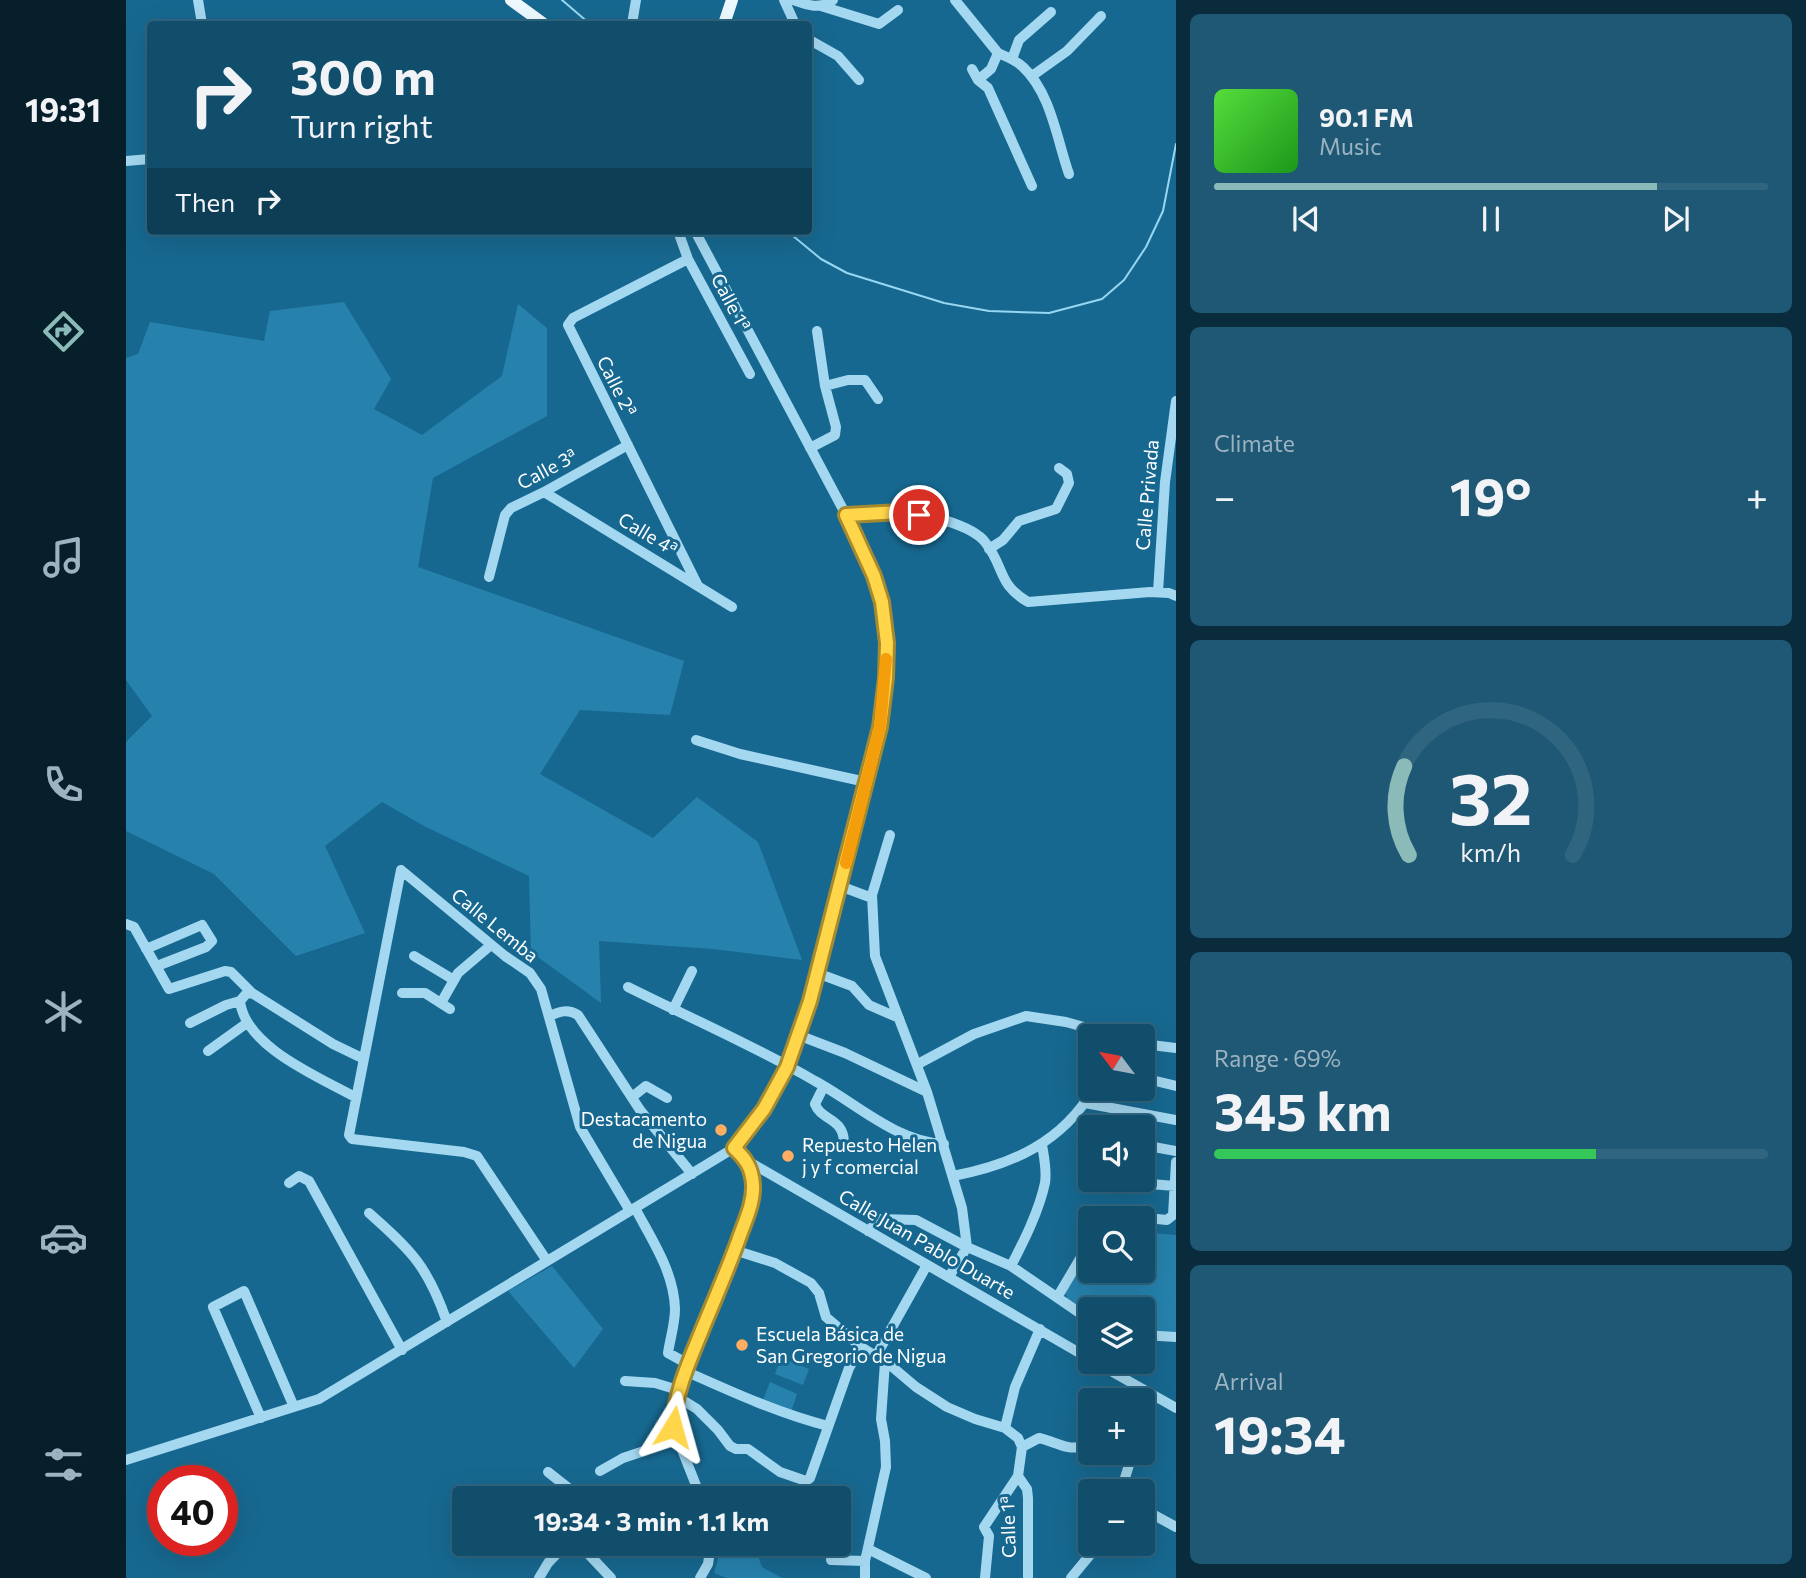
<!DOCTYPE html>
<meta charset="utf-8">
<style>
body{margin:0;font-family:Commissioner,sans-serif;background:#1e5874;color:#f1f3f6;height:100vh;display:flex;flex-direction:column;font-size:26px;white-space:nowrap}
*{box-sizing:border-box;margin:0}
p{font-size:23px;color:#9cb4c2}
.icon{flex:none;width:38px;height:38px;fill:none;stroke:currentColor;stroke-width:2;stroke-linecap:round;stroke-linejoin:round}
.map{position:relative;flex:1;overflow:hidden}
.panel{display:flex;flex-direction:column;gap:14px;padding:14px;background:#092b3b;width:630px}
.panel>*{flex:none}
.banner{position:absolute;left:21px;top:21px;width:665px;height:214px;border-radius:7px;box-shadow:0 7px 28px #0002,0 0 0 2px #30657f;background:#114e6c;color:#f1f3f6;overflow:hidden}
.needle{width:46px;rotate:302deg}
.buttons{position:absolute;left:952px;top:1024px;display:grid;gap:14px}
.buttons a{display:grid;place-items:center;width:77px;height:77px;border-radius:7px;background:#114e6c;box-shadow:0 7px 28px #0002,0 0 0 2px #30657f;font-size:35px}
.speed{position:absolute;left:21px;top:1465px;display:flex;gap:14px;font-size:35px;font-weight:700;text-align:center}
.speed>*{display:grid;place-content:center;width:91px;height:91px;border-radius:50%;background:#114e6c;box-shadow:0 7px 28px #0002,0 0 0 2px #30657f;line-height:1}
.speed .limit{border:10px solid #d22;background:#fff;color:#111}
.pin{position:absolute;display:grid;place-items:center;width:60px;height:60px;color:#fff;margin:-30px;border:4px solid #fff;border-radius:50%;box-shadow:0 2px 7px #0007}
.me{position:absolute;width:77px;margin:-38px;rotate:8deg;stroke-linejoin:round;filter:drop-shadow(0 0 5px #0008)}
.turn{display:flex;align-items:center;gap:24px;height:147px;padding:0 28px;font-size:32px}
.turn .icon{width:91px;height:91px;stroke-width:2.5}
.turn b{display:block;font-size:49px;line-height:60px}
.then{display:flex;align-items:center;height:66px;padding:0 28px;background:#0003;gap:14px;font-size:26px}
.big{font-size:52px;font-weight:700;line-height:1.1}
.panel .card{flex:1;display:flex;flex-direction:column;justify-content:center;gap:10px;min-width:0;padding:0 24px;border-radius:10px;background:#1e5874}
.panel .dial{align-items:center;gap:0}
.dial svg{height:182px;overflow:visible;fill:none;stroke:#30657f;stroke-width:7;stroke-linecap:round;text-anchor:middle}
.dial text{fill:#f1f3f6;stroke:none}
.song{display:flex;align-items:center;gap:21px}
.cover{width:84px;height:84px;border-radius:10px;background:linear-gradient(135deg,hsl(110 70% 55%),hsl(120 70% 35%))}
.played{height:7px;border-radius:4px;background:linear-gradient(90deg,#8bbbb9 80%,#30657f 80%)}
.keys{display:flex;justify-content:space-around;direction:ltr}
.heat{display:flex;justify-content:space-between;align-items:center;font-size:38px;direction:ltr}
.charge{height:10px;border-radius:5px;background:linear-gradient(90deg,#34c759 69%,#30657f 0)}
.trip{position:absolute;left:326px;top:1486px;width:399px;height:70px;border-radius:7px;background:#114e6c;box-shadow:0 7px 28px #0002,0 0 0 2px #30657f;font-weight:700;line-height:70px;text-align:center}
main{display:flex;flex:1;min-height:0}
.dock{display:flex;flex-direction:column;width:126px;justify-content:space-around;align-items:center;background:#071f2b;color:#9cb4c2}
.dock .icon{width:49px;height:49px}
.dock .selected{color:#8bbbb9}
.dock b{font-size:32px;color:#f1f3f6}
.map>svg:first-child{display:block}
.green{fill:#2682ad}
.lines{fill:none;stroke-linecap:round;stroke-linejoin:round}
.stream{stroke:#97d7f2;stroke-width:2}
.minor{stroke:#a4d8f0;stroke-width:10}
.major{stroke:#edf8ff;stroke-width:12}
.route-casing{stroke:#a68a30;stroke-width:18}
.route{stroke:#ffd54a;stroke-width:12}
.slow{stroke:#f59e0b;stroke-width:12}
.poi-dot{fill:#ffad63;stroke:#176890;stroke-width:2.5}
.labels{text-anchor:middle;stroke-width:6;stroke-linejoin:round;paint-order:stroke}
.street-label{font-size:19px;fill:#fff;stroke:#176890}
.poi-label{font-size:19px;fill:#fff;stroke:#176890;text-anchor:start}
</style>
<main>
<nav class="dock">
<b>19:31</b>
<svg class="icon selected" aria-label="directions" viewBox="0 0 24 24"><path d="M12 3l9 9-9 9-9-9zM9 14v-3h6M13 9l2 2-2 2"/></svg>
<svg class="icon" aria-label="music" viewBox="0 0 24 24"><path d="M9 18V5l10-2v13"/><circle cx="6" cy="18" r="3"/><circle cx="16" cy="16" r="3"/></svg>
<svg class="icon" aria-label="phone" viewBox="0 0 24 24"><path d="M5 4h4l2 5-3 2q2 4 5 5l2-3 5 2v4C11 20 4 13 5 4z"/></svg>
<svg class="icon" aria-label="climate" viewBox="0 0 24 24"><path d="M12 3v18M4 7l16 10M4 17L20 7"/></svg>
<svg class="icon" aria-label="car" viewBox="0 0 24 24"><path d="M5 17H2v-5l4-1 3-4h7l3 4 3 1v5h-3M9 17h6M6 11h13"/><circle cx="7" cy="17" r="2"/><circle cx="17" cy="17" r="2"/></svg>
<svg class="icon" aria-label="filters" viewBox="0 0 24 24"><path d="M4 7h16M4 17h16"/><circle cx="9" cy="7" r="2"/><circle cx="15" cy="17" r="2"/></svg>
</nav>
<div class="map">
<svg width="1050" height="1578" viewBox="0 0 1050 1578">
<rect width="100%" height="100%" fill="#176890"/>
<!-- green -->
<path class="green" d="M218 302 265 379 248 409 296 435 376 376 392 304 421 328V416L307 478 292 567 558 661 544 715 454 710 414 774 527 838 571 797 632 842 676 960 587 949 473 941 475 1003 405 952 403 876 300 827 256 802 199 846 239 933 170 956 88 874 0 831V742L26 716 0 680V358L12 354 24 322 138 341 144 311Z
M1027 1233 1050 1235V1334L1021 1331 1020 1296 1017 1309H964V1318L941 1299 939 1291 964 1248V1270L1016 1271 1020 1281V1241Z
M426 1266 477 1329 448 1368 382 1291Z
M655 1358 683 1369 677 1385 649 1374Z
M644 1382 671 1394 665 1412 637 1400Z
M592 1545 631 1553 636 1567 656 1578H601L588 1573 592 1559Z"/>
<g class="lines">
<!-- stream -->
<path class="stream" d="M436 0 464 24
M661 231 695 259 721 273 818 303 863 311 923 313 976 299 998 280 1020 247 1037 211 1050 144"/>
<!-- minor -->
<path class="minor" d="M72 0 76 24
M658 0 669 24
M667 0C681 5 694 10 707 0
M829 0 872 53 865 69 852 80
M695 6 753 24 772 10
M506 24 510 0
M682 39 712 56 733 80
M872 53C881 57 890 60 897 67 925 93 931 140 943 174
M886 59 893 40 925 12
M846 69 852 80 862 88 906 186
M906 76 941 51 975 16
M0 161 24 159
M552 231 562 259 624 374
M562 259 447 318 442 325 572 586
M691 331 699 386
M684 448 709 435 710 427 699 386 722 380H739L752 399
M418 492 606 607
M720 515C738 514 756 511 774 512 796 512 846 525 859 542 879 567 871 584 902 602L1024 592 1043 593 1050 596
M863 549 877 540 893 521 930 509 943 483 941 474 933 468
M363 577 379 515 385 508 418 492 502 445
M1032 592 1039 482 1050 401
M570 740 614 754 740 782
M764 835 746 895 749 956 801 1092 836 1208 841 1247 823 1277
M275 870 223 1135 226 1139 338 1152 351 1156 421 1261
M275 870 379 956 404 973 415 989 454 1127 504 1211
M714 886 746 898
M0 924 8 927 43 989 99 971 105 972 126 993
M20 949 76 925 86 941 80 947 31 966
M288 956 328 980
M691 973 726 986 743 1005 773 1018
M502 987C564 1018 629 1046 689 1081 730 1103 770 1142 818 1144
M276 993H299L324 1009
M315 1003 332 973 365 945
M547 1010 566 971
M424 1016C434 1011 442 1009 452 1015L514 1110 566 1174
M64 1023 100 1005 114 1001
M672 1035 719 1053 801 1092
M1017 1044 1050 1048
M82 1051 121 1023
M792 1064 848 1034 900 1016 940 1022 990 1036
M1017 1078 1050 1086
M698 1086 689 1104C695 1121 717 1117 718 1142
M229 1097C193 1077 119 1047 114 1001L120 994 126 993 207 1044 238 1059
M506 1097 520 1086 541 1098
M959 1103 1050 1120
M1017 1145 1050 1151
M620 1160 964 1359
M827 1176C886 1165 937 1142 968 1088
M1000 1182 1049 1186
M163 1183 173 1176 183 1181 276 1350
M509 1208C526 1240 548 1272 549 1309 549 1324 544 1339 542 1353L562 1364
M243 1213C286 1251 302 1267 321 1322
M982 1218 991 1215 1041 1220 1047 1215 1050 1162
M742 1231 755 1219 790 1220 841 1247 885 1266 964 1320
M608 1250 649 1263 685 1283 693 1293 700 1317 735 1347 764 1365 790 1387 821 1407 849 1419 879 1428 892 1438 896 1447 892 1476 858 1527 863 1536 859 1578
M885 1266C898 1241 913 1211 919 1183 921 1170 918 1157 916 1145
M932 1296 964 1242
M1017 1335 1050 1337
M750 1356 801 1265
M969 1362 1050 1408
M559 1371C606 1392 652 1413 702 1426
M499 1381 529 1383 552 1390
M550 1396 571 1409 592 1430 604 1446 610 1449H622L654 1472 680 1481 684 1478 723 1368 735 1347
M1017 1409 1026 1395
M135 1418 87 1307 118 1291 168 1407
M879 1428 889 1387 914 1329
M896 1447 913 1438C935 1443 941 1453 964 1444
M0 1460 193 1399 608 1148 637 1109 661 1067 684 1001 754 727 760 678 761 643 756 602 748 576 720 515 569 231
M474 1471 497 1458 551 1440
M422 1472 455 1498
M892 1476 901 1489 902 1498V1578
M995 1491 1007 1452
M575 1498 547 1427 548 1403 624 1206C628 1180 628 1167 608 1148
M1017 1509 1050 1527
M453 1544 485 1578
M536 1544 585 1545
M742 1549 800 1578
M705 1560 739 1561
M413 1578 422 1563 440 1544
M574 1578 582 1564 585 1544
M739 1578V1561L760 1467 759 1441 755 1419 759 1362
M945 1578 973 1544"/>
<!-- major -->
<path class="major" d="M385 0 418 24
M598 24 606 0"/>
</g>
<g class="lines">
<!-- route casing -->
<g class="route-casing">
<path id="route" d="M547 1427C549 1392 563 1362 576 1330 588 1301 601 1271 612 1241 618 1223 628 1204 627 1185 626 1168 620 1159 608 1148L638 1109 661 1067 684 1001 754 727 760 678 761 643 756 602 748 576 720 515 775 512 793 515"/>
</g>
<!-- route -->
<use href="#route" class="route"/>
<!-- slow -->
<path class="slow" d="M720 863 754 727 760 659"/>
</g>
<!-- markers -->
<g class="poi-dot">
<circle cx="595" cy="1130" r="7"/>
<circle cx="662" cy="1156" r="7"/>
<circle cx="616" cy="1345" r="7"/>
</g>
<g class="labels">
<!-- street labels -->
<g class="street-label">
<text transform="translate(605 302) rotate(62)" y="7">Calle 1ª</text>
<text transform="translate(491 386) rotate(63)" y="7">Calle 2ª</text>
<text transform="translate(421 469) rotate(-28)" y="7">Calle 3ª</text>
<text transform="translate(1021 495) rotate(-85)" y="7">Calle Privada</text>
<text transform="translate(522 534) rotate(31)" y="7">Calle 4ª</text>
<text transform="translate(369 925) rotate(39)" y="7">Calle Lemba</text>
<text transform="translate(801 1244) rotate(30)" y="7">Calle Juan Pablo Duarte</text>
<text transform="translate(882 1527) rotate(-92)" y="7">Calle 1ª</text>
</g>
<!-- poi labels -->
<g class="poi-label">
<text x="581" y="1126" text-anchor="end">Destacamento<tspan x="581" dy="22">de Nigua</tspan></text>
<text x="676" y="1152">Repuesto Helen<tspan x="676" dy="22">j y f comercial</tspan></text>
<text x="630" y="1341">Escuela Básica de<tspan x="630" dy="22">San Gregorio de Nigua</tspan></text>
</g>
</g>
</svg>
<div class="buttons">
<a><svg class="needle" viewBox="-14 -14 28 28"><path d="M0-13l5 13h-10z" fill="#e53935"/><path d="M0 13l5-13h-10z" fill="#9cb4c2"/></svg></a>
<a><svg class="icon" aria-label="sound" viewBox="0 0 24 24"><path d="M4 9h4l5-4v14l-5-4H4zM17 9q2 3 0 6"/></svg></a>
<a><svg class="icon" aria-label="search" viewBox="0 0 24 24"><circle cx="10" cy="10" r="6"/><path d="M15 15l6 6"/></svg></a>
<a><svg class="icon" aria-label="layers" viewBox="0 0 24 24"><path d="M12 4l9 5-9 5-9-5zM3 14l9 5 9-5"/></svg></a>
<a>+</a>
<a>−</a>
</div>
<div class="speed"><div class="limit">40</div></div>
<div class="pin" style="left:793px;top:515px;background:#d93025"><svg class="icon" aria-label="arrive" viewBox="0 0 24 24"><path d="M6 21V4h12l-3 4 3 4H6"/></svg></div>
<svg class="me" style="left:547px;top:1427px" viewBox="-20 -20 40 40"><path d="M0-17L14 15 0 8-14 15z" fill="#ffd54a" stroke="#fff" stroke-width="4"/></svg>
<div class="trip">19:34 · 3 min · 1.1 km</div>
<div class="banner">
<div class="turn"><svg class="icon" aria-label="right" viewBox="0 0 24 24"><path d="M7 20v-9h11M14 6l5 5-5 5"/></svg><div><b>300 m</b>Turn right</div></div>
<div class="then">Then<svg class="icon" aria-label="right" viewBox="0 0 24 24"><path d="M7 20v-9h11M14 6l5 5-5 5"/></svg></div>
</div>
</div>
<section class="panel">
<div class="card">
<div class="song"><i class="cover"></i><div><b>90.1 FM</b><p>Music</p></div></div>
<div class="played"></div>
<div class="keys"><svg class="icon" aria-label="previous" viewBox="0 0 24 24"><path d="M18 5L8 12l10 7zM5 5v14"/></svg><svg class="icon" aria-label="pause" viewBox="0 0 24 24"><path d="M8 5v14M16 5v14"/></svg><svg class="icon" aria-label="next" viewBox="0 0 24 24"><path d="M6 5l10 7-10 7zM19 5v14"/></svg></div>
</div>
<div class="card"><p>Climate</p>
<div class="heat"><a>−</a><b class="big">19°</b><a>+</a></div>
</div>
<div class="card dial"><svg viewBox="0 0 100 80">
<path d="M14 69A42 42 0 1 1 86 69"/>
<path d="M14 69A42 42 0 0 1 12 30" stroke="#8bbbb9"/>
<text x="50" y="56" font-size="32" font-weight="700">32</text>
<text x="50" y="72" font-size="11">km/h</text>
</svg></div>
<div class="card"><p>Range · 69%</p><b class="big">345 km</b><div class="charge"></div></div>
<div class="card"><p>Arrival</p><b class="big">19:34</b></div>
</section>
</main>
